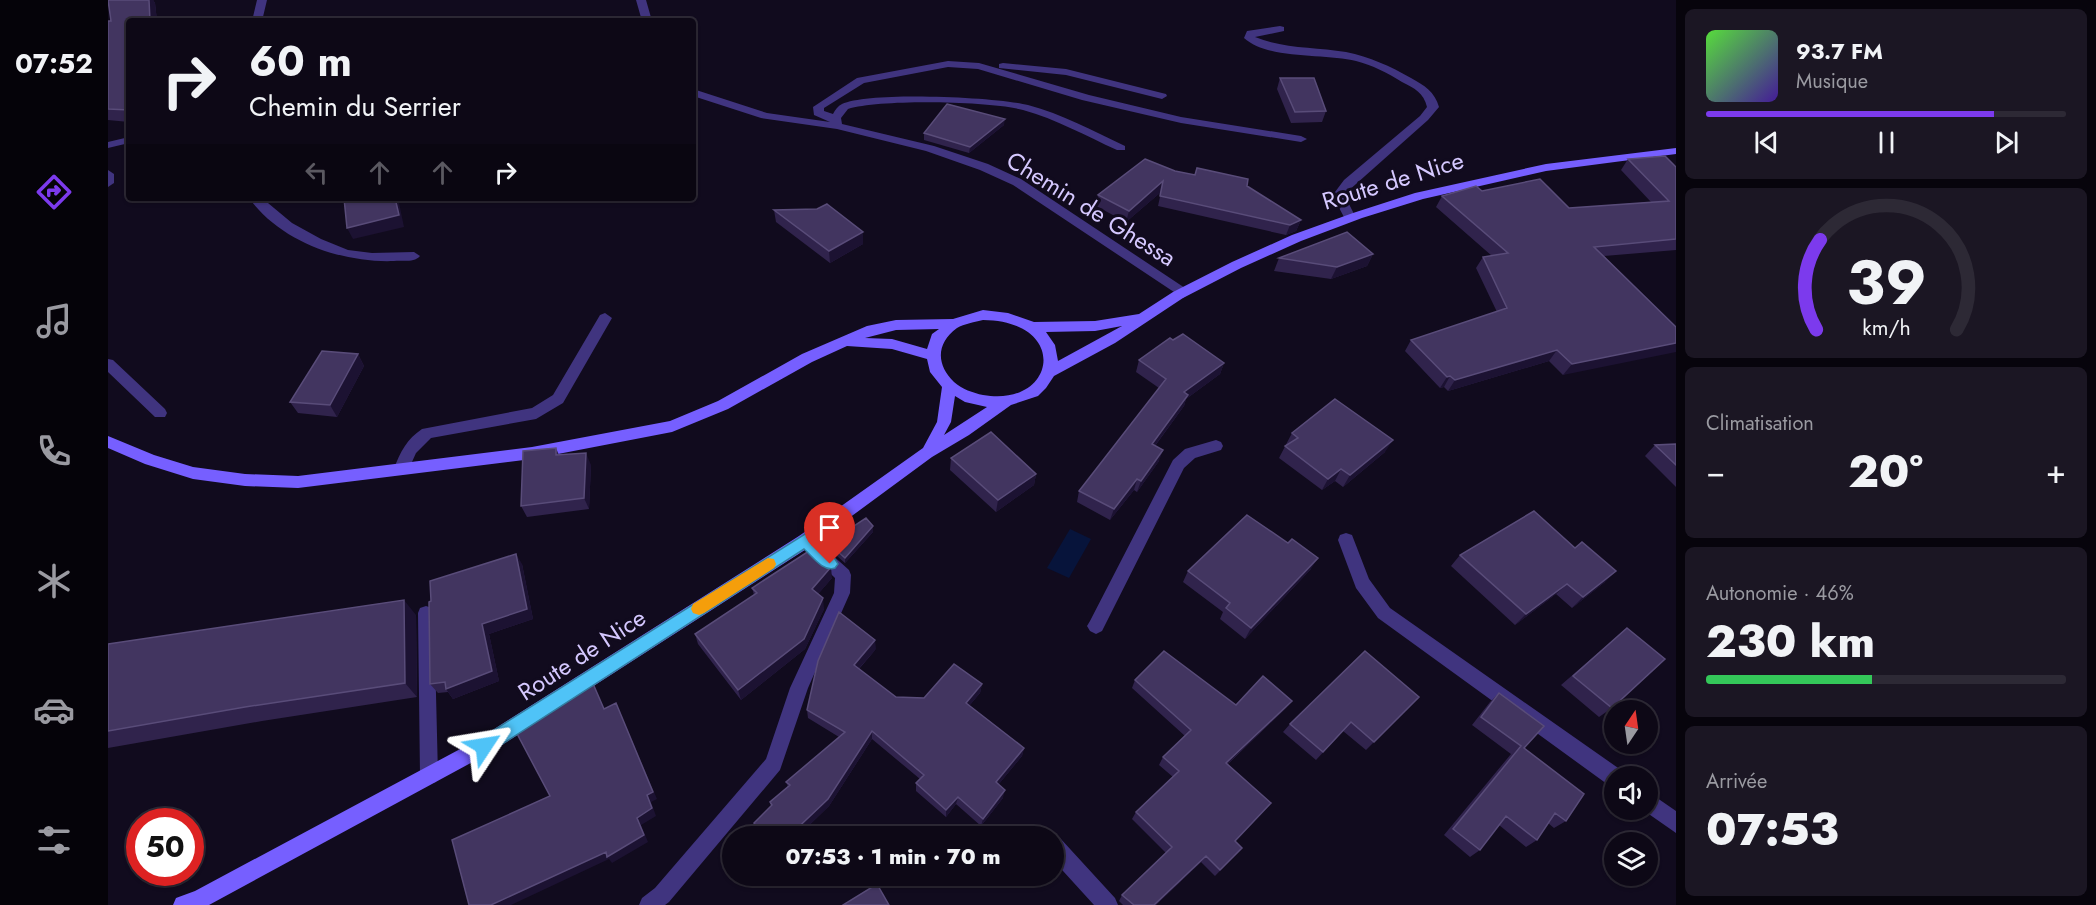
<!DOCTYPE html>
<html lang="fr">
<meta charset="utf-8">
<style>
body{margin:0;font-family:Jost,sans-serif;background:#1b1623;color:#f1f3f6;height:100vh;display:flex;flex-direction:column;font-size:22px;white-space:nowrap}
*{box-sizing:border-box;margin:0}
p{font-size:20px;color:#9a9aa1}
.icon{flex:none;width:33px;height:33px;fill:none;stroke:currentColor;stroke-width:2;stroke-linecap:round;stroke-linejoin:round}
.map{position:relative;flex:1;overflow:hidden}
.details{display:flex;flex-direction:column;gap:9px;padding:9px;background:#07040c;width:420px}
.details>*{flex:none}
.banner{position:absolute;left:18px;top:18px;width:570px;height:183px;border-radius:6px;box-shadow:0 2px 4px #0004,0 0 0 2px #2d2935;background:#0d0816;color:#f1f3f6;overflow:hidden}
.needle{width:39px;rotate:13deg}
.fabs{position:absolute;left:1496px;top:700px;display:grid;gap:12px}
.fabs a{display:grid;place-items:center;width:54px;height:54px;border-radius:50%;background:#0d0816;box-shadow:0 2px 4px #0004,0 0 0 2px #2d2935;font-size:30px}
.speed{position:absolute;left:18px;top:808px;display:flex;gap:12px;font-size:30px;font-weight:700;text-align:center}
.speed>*{display:grid;place-content:center;width:78px;height:78px;border-radius:50%;background:#0d0816;box-shadow:0 2px 4px #0004,0 0 0 2px #2d2935;line-height:1}
.speed .limit{border:9px solid #d22;background:#fff;color:#111}
.pin{position:absolute;display:grid;place-items:center;width:51px;height:51px;color:#fff;margin:-62px -26px;border-radius:50% 50% 50% 0;rotate:-45deg;box-shadow:0 0 6px #0007}
.pin .icon{rotate:45deg}
.me{position:absolute;width:66px;margin:-33px;rotate:57deg;stroke-linejoin:round;filter:drop-shadow(0 0 4px #0008)}
.turn{display:flex;align-items:center;gap:21px;height:126px;padding:0 24px;font-size:27px}
.turn .icon{width:78px;height:78px;stroke-width:2.5}
.turn b{display:block;font-size:42px;line-height:51px}
.lanes{display:flex;align-items:center;height:57px;padding:0 24px;background:#0003;justify-content:center;gap:30px;direction:ltr}
.lanes .off{opacity:.35}
.big{font-size:45px;font-weight:800;line-height:1.1}
.details .tile{flex:1;display:flex;flex-direction:column;justify-content:center;gap:9px;min-width:0;padding:0 21px;border-radius:9px;background:#1b1623}
.details .dial{align-items:center;gap:0}
.dial svg{height:156px;overflow:visible;fill:none;stroke:#2d2935;stroke-width:7;stroke-linecap:round;text-anchor:middle}
.dial text{fill:#f1f3f6;stroke:none}
.song{display:flex;align-items:center;gap:18px}
.cover{width:72px;height:72px;border-radius:9px;background:linear-gradient(135deg,hsl(110 70% 55%),hsl(260 70% 35%))}
.played{height:6px;border-radius:3px;background:linear-gradient(90deg,#7c3aed 80%,#2d2935 80%)}
.keys{display:flex;justify-content:space-around;direction:ltr}
.heat{display:flex;justify-content:space-between;align-items:center;font-size:33px;direction:ltr}
.charge{height:9px;border-radius:4px;background:linear-gradient(90deg,#34c759 46%,#2d2935 0)}
.trip{position:absolute;left:614px;top:826px;width:342px;height:60px;border-radius:30px;background:#0d0816;box-shadow:0 2px 4px #0004,0 0 0 2px #2d2935;font-weight:800;line-height:60px;text-align:center}
main{display:flex;flex:1;min-height:0}
.dock{display:flex;flex-direction:column;width:108px;justify-content:space-around;align-items:center;background:#050309;color:#9a9aa1}
.dock .icon{width:42px;height:42px}
.dock .selected{color:#7c3aed}
.dock b{font-size:27px;color:#f1f3f6}
.map>svg:first-child{display:block}
.water{fill:#07143b}
.lines{fill:none;stroke-linecap:round;stroke-linejoin:round}
.lane{fill:#40347f;fill-rule:evenodd}
.street{fill:#40347f;fill-rule:evenodd}
.secondary{fill:#765fff;fill-rule:evenodd}
.wall{fill:#30234c}
.shaded-wall{fill:#1c1232}
.building{fill:#423560;stroke:#594c79;stroke-width:1.5}
.route{fill:#4fc3f7;stroke:#337fa1;stroke-width:1.5}
.slow{fill:#f59e0b}
.labels{text-anchor:middle;stroke-width:6;stroke-linejoin:round;paint-order:stroke}
.street-label{font-size:24px;fill:#d5c8ff;stroke:#110b1e}
</style>
<main>
<nav class="dock">
<b>07:52</b>
<svg class="icon selected" aria-label="directions" viewBox="0 0 24 24"><path d="M12 3l9 9-9 9-9-9zM9 14v-3h6M13 9l2 2-2 2"/></svg>
<svg class="icon" aria-label="music" viewBox="0 0 24 24"><path d="M9 18V5l10-2v13"/><circle cx="6" cy="18" r="3"/><circle cx="16" cy="16" r="3"/></svg>
<svg class="icon" aria-label="phone" viewBox="0 0 24 24"><path d="M5 4h4l2 5-3 2q2 4 5 5l2-3 5 2v4C11 20 4 13 5 4z"/></svg>
<svg class="icon" aria-label="climate" viewBox="0 0 24 24"><path d="M12 3v18M4 7l16 10M4 17L20 7"/></svg>
<svg class="icon" aria-label="car" viewBox="0 0 24 24"><path d="M5 17H2v-5l4-1 3-4h7l3 4 3 1v5h-3M9 17h6M6 11h13"/><circle cx="7" cy="17" r="2"/><circle cx="17" cy="17" r="2"/></svg>
<svg class="icon" aria-label="filters" viewBox="0 0 24 24"><path d="M4 7h16M4 17h16"/><circle cx="9" cy="7" r="2"/><circle cx="15" cy="17" r="2"/></svg>
</nav>
<div class="map">
<svg width="1568" height="905" viewBox="0 0 1568 905">
<rect width="100%" height="100%" fill="#110b1e"/>
<!-- water -->
<path class="water" d="M962 529 983 539 961 578 939 568Z"/>
<g class="lines">
<!-- lane -->
<path class="lane" d="M149 0H159L154 21H144Z
M528 0H538L544 21H534Z
M1172 26 1176 27V31L1147 37C1176 49 1207 47 1238 52 1262 57 1282 66 1303 78 1316 85 1327 92 1331 107L1320 120 1239 192 1240 202 1247 216 1245 219H1237L1228 202 1227 192 1236 180 1312 116 1319 107C1316 93 1306 88 1294 82 1280 73 1264 65 1248 61 1217 53 1160 60 1136 38L1139 31Z
M840 61 871 63 981 95 1073 117 1193 136 1199 139 1193 142 1073 123 974 100 870 69 840 67 756 83 716 108V111L725 114C727 110 730 106 734 104 761 91 889 97 920 105 954 114 985 131 1017 146V150H1009C978 136 948 119 915 110 881 101 773 99 740 109L733 118 734 124 826 146 880 164 913 179 1080 290 1082 293 1075 298 905 185 872 170 818 151 729 129 653 118 585 96V89L659 113 722 122 706 115 705 107 749 78Z
M895 63 958 69 1058 94 1059 96 1054 99 958 75 891 68V64Z
M21 137V143L0 148V142Z
M0 170 6 174V183L0 187Z
M141 198H154L184 223 213 239 240 250 264 253 306 252 312 256C306 263 295 260 286 261 234 263 173 242 141 198Z
M497 313 504 318 455 403 428 419 323 438 308 453 299 473H289L286 469C292 452 299 439 314 429L424 408 445 395 492 315Z
M0 359 5 360 57 409 59 413 57 417H47L0 372Z
M1108 440 1113 442 1115 446 1113 450 1087 458 1076 468 994 631 988 634 982 631 979 626 982 621 1065 460 1077 449Z
M1238 533 1244 535 1261 579 1282 608 1513 770 1515 777H1506V786L1499 784 1270 618 1248 588 1230 540 1232 535Z
M318 606 324 608 326 613 330 775 328 782 321 784 314 782 312 775 310 613 312 608Z
M1539 791 1568 811V833L1535 810H1539Z
M945 835 952 838 1007 898 1010 905H986L945 860V837H941Z"/>
<!-- street -->
<path class="street" d="M697 534 703 536 741 570 743 575 742 593 700 688 672 770 561 902 557 905H531L534 898 547 888 658 759 682 688 726 593 727 578 689 541 691 536Z"/>
<!-- secondary -->
<path class="secondary" d="M1568 148V154L1438 171 1315 199 1254 218 1193 241 1133 268 1075 298 1007 343 946 376 938 388 930 396 903 405 861 435 824 457 703 546 383 752 101 905H65L68 898 87 891 369 740 691 536 815 448 829 422 834 387 822 372 819 359 784 349 739 346 704 362 620 409 564 432 424 459 190 488 137 486 85 479 37 464 0 448V436L46 455 85 467 137 474 190 476 424 447 562 421 610 401 694 354 759 326 788 320 845 319 875 310 900 313 926 322 987 321 1031 314 1065 292 1124 262 1184 235 1245 213 1307 193 1438 164ZM875 320C963 321 948 408 875 395 865 393 854 389 846 382 828 365 828 343 849 328 856 324 867 322 875 320ZM1014 326 950 361 947 345 938 332 987 331ZM831 329 824 334 819 349 784 339 757 338 788 330ZM847 396 857 402 879 407 836 435 843 422Z"/>
</g>
<!-- wall -->
<path class="wall" d="M0 0H45L47 3 49 21H21V122L0 120V21H3Z
M1172 78 1218 111 1214 122 1183 123 1169 89Z
M896 125 861 153 816 140V133Z
M1520 159 1568 167V250L1496 256 1568 327 1455 375 1441 361 1340 391 1336 387 1332 388 1297 351 1303 340 1389 312 1368 268 1375 257 1384 256 1328 207 1334 196 1374 191 1461 208 1543 202 1513 170Z
M1067 171 1139 186 1193 220 1188 231 1178 235 1050 206 1053 192 1018 222 988 206 990 195Z
M666 210 755 244 722 263 668 222Z
M1265 254 1259 266 1223 279 1166 271 1171 258Z
M1065 340 1116 363 1112 374 1078 399 1076 406 1047 446 1051 461 1029 492 1026 490 1002 520 969 502 971 491 1051 388 1028 372 1031 360Z
M250 354 256 366 229 417 190 413 182 402Z
M1184 433 1277 452 1235 487 1227 481 1214 490 1171 458Z
M1568 444V487L1537 456 1547 445Z
M448 448 451 455 483 465 481 509 419 517 413 506Z
M843 458 928 474 926 485 888 512 842 470Z
M765 526V532L737 563 721 549 720 543Z
M1467 548 1497 582 1464 608 1448 594 1407 625 1343 566 1352 555Z
M414 564 425 619 381 634 391 681 345 699 340 692 330 693 322 684 323 601Z
M1203 569 1137 639 1112 619 1115 612 1075 582 1080 571Z
M724 578 710 594 716 609 697 649 633 700 590 644 587 634 646 595 644 588Z
M308 615 309 697 154 721 0 748V644Z
M1519 628 1504 708 1491 717 1453 685Z
M768 649 751 669 788 697 816 698 874 684 872 693 861 706 916 748 914 756 890 785 895 798 873 826 848 804 838 817 808 791V783L812 779 764 739 721 806 689 837H654L649 830 646 823 663 806 662 802 680 787 678 782 731 737 700 718 699 710Z
M1027 680 1128 705 1184 701 1178 708 1120 764 1127 841 1134 848 1107 876 1093 862 1048 905H1015L1011 901 1014 895 1058 853 1024 819 1028 812 1065 777 1051 765 1055 757 1077 736 1024 688Z
M1391 693 1416 748 1458 821 1446 828 1440 823 1429 840 1418 847 1391 825 1372 850 1362 857 1336 835 1403 754 1364 725 1382 702Z
M1311 697 1258 750 1235 731 1208 760 1175 732 1182 724Z"/>
<!-- shaded-wall -->
<path class="shaded-wall" d="M41 0H45L47 3 49 21H42Z
M897 119 896 125 861 153 862 147Z
M1055 181 1053 192 1018 222 1021 211Z
M287 198H290L296 227 245 239 239 228Z
M1193 220 1188 231 1178 235 1182 225Z
M755 232V244L722 263 721 251Z
M1265 254 1259 266 1223 279 1229 267Z
M1568 343V352L1455 375 1464 364Z
M1449 350 1441 361 1340 391 1347 380Z
M250 354 256 366 229 417 222 405Z
M1116 363 1112 374 1078 399 1076 406 1040 455 1044 444 1076 392Z
M1342 376 1336 387 1332 388 1339 377Z
M1285 440 1277 452 1235 487 1242 475Z
M1055 450 1051 461 1029 492 1033 481Z
M478 453 483 465 481 509 476 498Z
M1233 469 1227 481 1214 490 1220 479Z
M928 474 926 485 888 512 890 500Z
M1029 479 1026 490 1002 520 1006 509Z
M765 526V532L737 563V558Z
M408 554 414 564 425 619 381 634 391 681 345 699 338 689 374 624Z
M1210 558 1203 569 1137 639 1143 628Z
M723 567 724 578 705 600 704 589Z
M1508 571 1497 582 1464 608 1475 597Z
M1459 584 1448 594 1407 625 1418 614Z
M715 598 716 609 697 649 633 700 630 690Z
M296 600 308 615 309 697 297 683Z
M767 640 768 649 746 674V665Z
M874 684 872 693 856 712 858 703Z
M1184 701 1178 708 1113 770 1118 763Z
M508 703 549 799 543 802 548 816 533 825 540 842 504 863 501 859 403 905H383L529 818 539 795Z
M764 731V739L721 806 689 837H680Z
M916 748 914 756 886 790 888 782Z
M897 790 895 798 873 826 875 819Z
M850 797 848 804 838 817V810Z
M1098 856 1093 862 1048 905H1046Z"/>
<!-- building -->
<path class="building" d="M0 0H41L42 21H21V110L0 109V21H3Z
M1172 78H1206L1218 111 1187 112Z
M839 104 897 119 862 147 816 133Z
M1557 156 1568 167V239L1486 247 1568 327V343L1464 364 1449 350 1347 380 1342 376 1339 377 1303 340 1399 308 1375 257 1400 253 1334 196 1368 186 1374 191 1432 179 1461 208 1561 201 1520 159Z
M1037 159 1067 171 1087 175 1089 168 1140 179 1139 186 1193 220 1182 225 1052 196 1055 181 1021 211 990 195Z
M236 198H287L291 215 239 228Z
M719 204 755 232 721 251 666 210 709 209Z
M1239 232 1265 254 1229 267 1171 258Z
M1075 334 1116 363 1076 392 1080 395 1044 444 1055 450 1033 481 1029 479 1006 509 971 491 1058 379 1031 360 1062 338 1065 340Z
M214 351 250 354 222 405 182 402Z
M1227 399 1285 440 1242 475 1233 469 1220 479 1177 446 1190 438 1184 433Z
M883 432 928 474 890 500 843 458Z
M1568 444V465L1547 445Z
M448 448V455L478 453 476 498 413 506 415 451Z
M1426 511 1467 548 1474 542 1508 571 1475 597 1459 584 1418 614 1352 555Z
M1139 515 1180 543 1184 539 1210 558 1143 628 1118 608 1122 603 1080 571Z
M758 518 765 526 737 558 720 543Z
M704 549 723 567 704 589 715 598 696 639 630 690 587 634 649 593 644 588Z
M408 554 419 609 374 624 384 671 338 689 337 682 322 684 321 602 323 601 322 581Z
M296 600 297 683 137 707 0 731V644Z
M731 612 767 640 746 665 788 697 816 698 846 664 874 684 858 703 916 748 888 782 897 790 875 819 850 797 838 810 808 783 816 775 764 731 720 799 680 837H657L646 823 664 805 662 802 682 785 678 782 737 732 699 710 710 661Z
M1519 628 1557 659 1504 708 1465 676Z
M1056 651 1128 705 1155 676 1184 701 1118 763 1163 803 1127 841 1134 848 1112 870 1098 856 1046 905H1026L1014 895 1064 847 1028 812 1071 771 1055 757 1083 730 1027 680Z
M1257 651 1311 697 1266 742 1243 722 1215 752 1182 724Z
M483 679 496 709 508 703 545 792 539 795 544 808 529 818 536 835 499 857 498 852 383 905H361L344 840 442 796 406 728Z
M1391 693 1436 726 1416 748 1476 794 1458 821 1447 813 1429 840 1398 816 1372 850 1345 829 1413 746 1373 717Z
M769 884 781 905H735Z"/>
<!-- route -->
<path class="route" d="M697 534 702 536 727 559 730 564 727 568C715 572 705 557 696 549L382 752 376 754 370 752 368 746 370 740Z"/>
<!-- slow -->
<path class="slow" d="M660 558 666 559 668 564 666 568 596 613 591 615 585 613 583 609 585 604Z"/>
<g class="labels">
<!-- street labels -->
<g class="street-label">
<text transform="translate(1285 181) rotate(-17)" y="8">Route de Nice</text>
<text transform="translate(983 209) rotate(32)" y="8">Chemin de Ghessa</text>
<text transform="translate(474 655) rotate(-33)" y="8">Route de Nice</text>
</g>
</g>
</svg>
<div class="fabs">
<a><svg class="needle" viewBox="-14 -14 28 28"><path d="M0-13l5 13h-10z" fill="#e53935"/><path d="M0 13l5-13h-10z" fill="#9a9aa1"/></svg></a>
<a><svg class="icon" aria-label="sound" viewBox="0 0 24 24"><path d="M4 9h4l5-4v14l-5-4H4zM17 9q2 3 0 6"/></svg></a>
<a><svg class="icon" aria-label="layers" viewBox="0 0 24 24"><path d="M12 4l9 5-9 5-9-5zM3 14l9 5 9-5"/></svg></a>
</div>
<div class="speed"><div class="limit">50</div></div>
<div class="pin" style="left:722px;top:564px;background:#d93025"><svg class="icon" aria-label="arrive" viewBox="0 0 24 24"><path d="M6 21V4h12l-3 4 3 4H6"/></svg></div>
<svg class="me" style="left:376px;top:746px" viewBox="-20 -20 40 40"><path d="M0-17L14 15 0 8-14 15z" fill="#4fc3f7" stroke="#fff" stroke-width="4"/></svg>
<div class="trip">07:53 · 1 min · 70 m</div>
<div class="banner">
<div class="turn"><svg class="icon" aria-label="right" viewBox="0 0 24 24"><path d="M7 20v-9h11M14 6l5 5-5 5"/></svg><div><b>60 m</b>Chemin du Serrier</div></div>
<div class="lanes"><svg class="icon off" aria-label="left" viewBox="0 0 24 24"><path d="M17 20v-9H6M10 6l-5 5 5 5"/></svg><svg class="icon off" aria-label="ahead" viewBox="0 0 24 24"><path d="M12 20V5M6 11l6-6 6 6"/></svg><svg class="icon off" aria-label="ahead" viewBox="0 0 24 24"><path d="M12 20V5M6 11l6-6 6 6"/></svg><svg class="icon" aria-label="right" viewBox="0 0 24 24"><path d="M7 20v-9h11M14 6l5 5-5 5"/></svg></div>
</div>
</div>
<section class="details">
<div class="tile">
<div class="song"><i class="cover"></i><div><b>93.7 FM</b><p>Musique</p></div></div>
<div class="played"></div>
<div class="keys"><svg class="icon" aria-label="previous" viewBox="0 0 24 24"><path d="M18 5L8 12l10 7zM5 5v14"/></svg><svg class="icon" aria-label="pause" viewBox="0 0 24 24"><path d="M8 5v14M16 5v14"/></svg><svg class="icon" aria-label="next" viewBox="0 0 24 24"><path d="M6 5l10 7-10 7zM19 5v14"/></svg></div>
</div>
<div class="tile dial"><svg viewBox="0 0 100 80">
<path d="M14 69A42 42 0 1 1 86 69"/>
<path d="M14 69A42 42 0 0 1 16 23" stroke="#7c3aed"/>
<text x="50" y="56" font-size="32" font-weight="700">39</text>
<text x="50" y="72" font-size="11">km/h</text>
</svg></div>
<div class="tile"><p>Climatisation</p>
<div class="heat"><a>−</a><b class="big">20°</b><a>+</a></div>
</div>
<div class="tile"><p>Autonomie · 46%</p><b class="big">230 km</b><div class="charge"></div></div>
<div class="tile"><p>Arrivée</p><b class="big">07:53</b></div>
</section>
</main>
